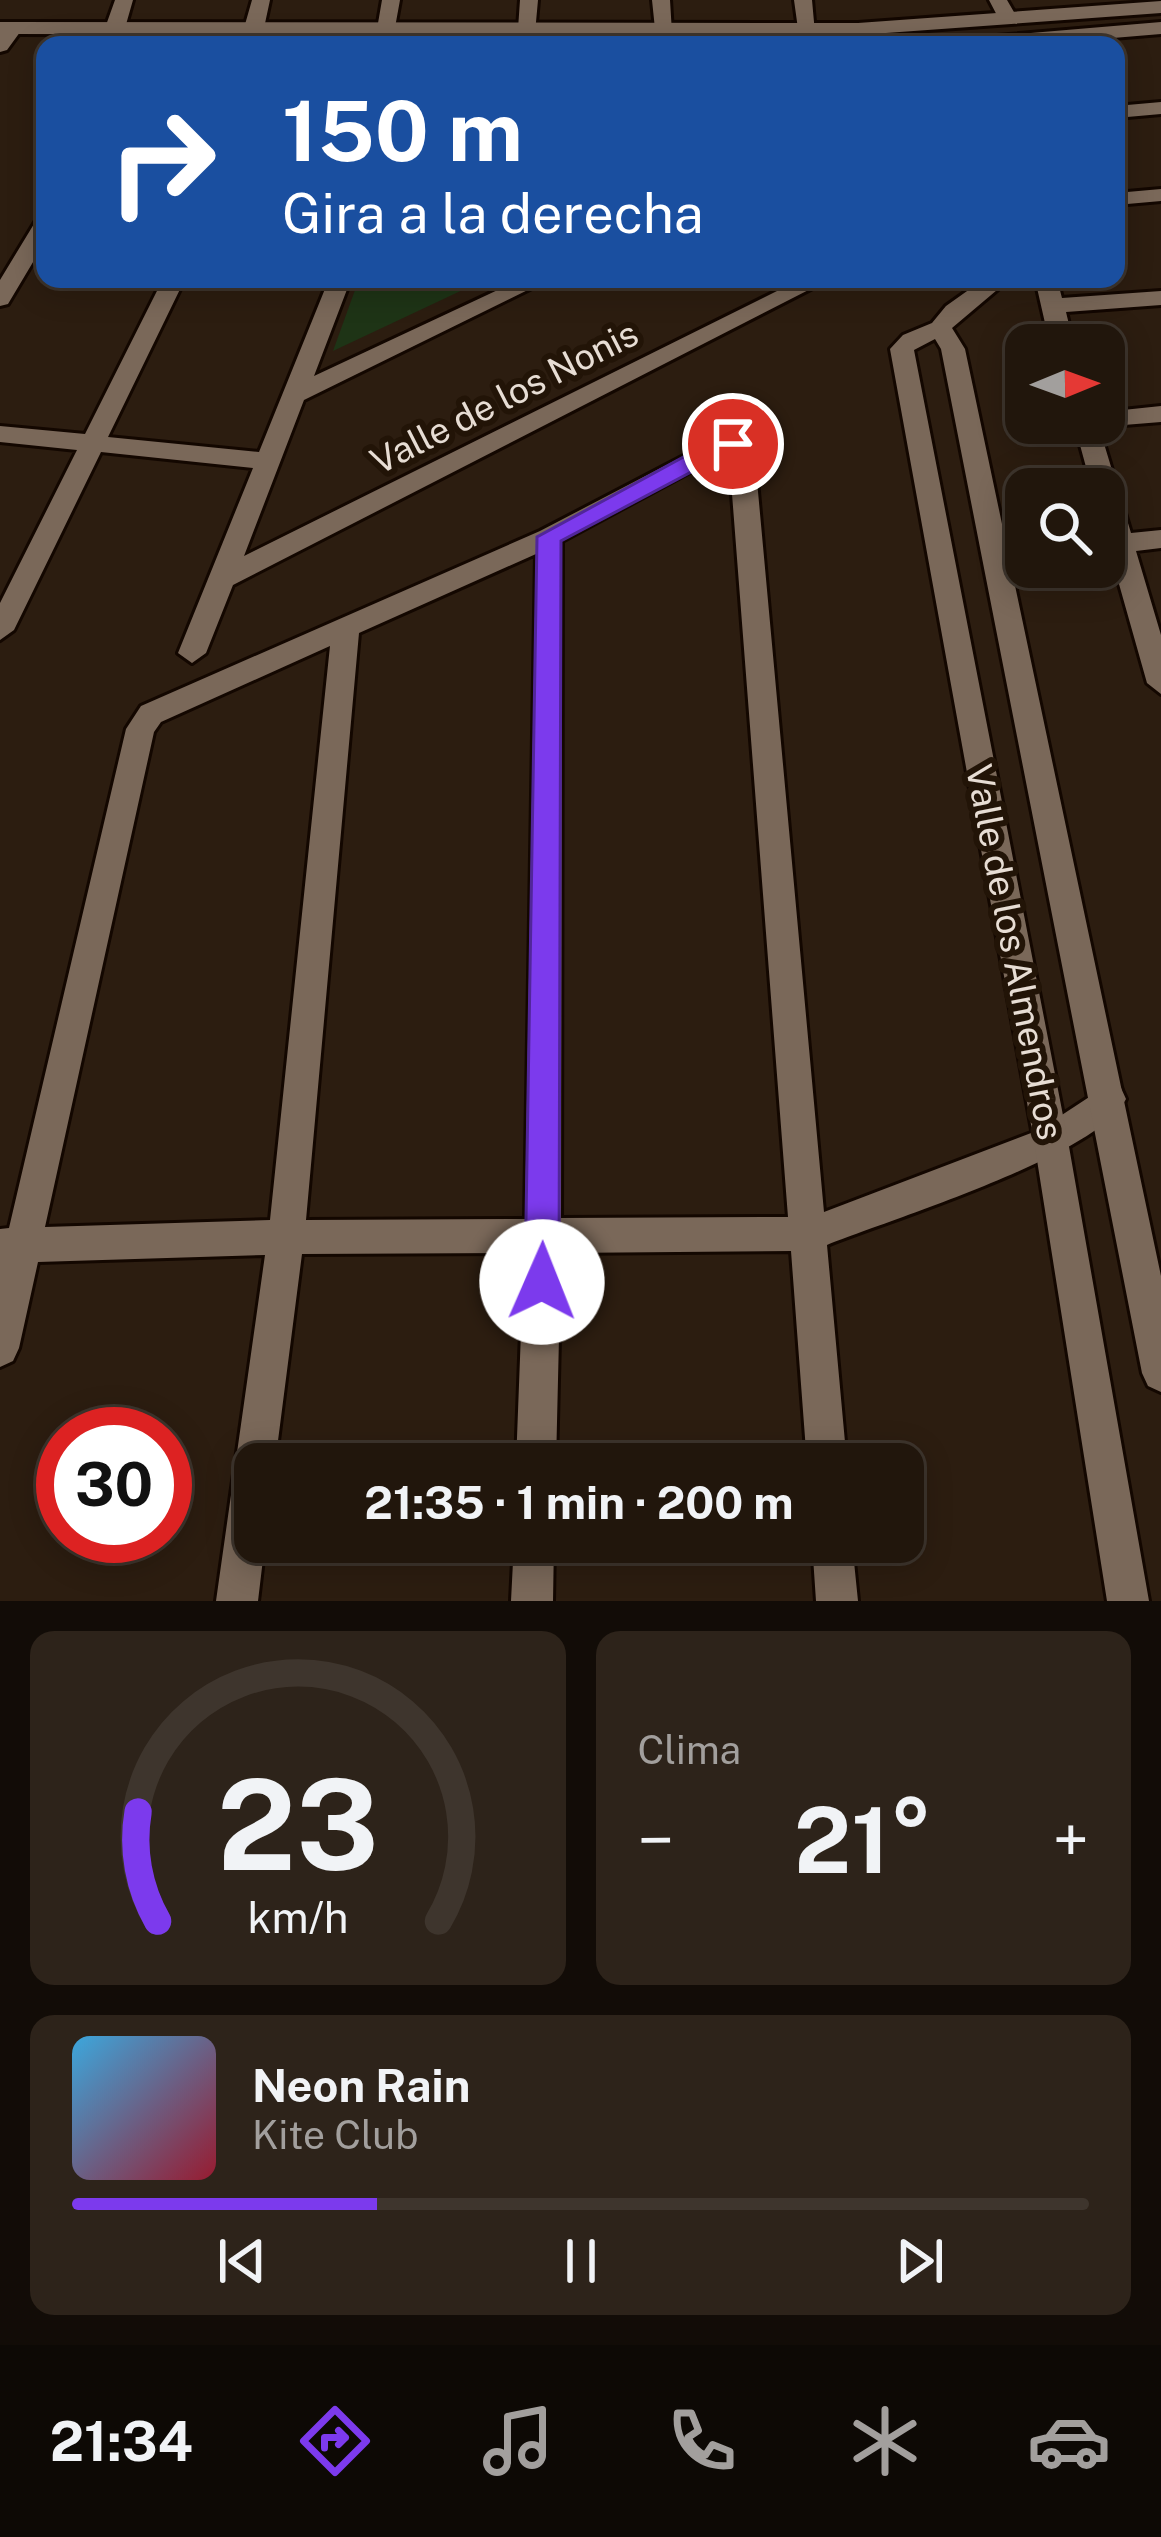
<!DOCTYPE html>
<html lang="es">
<meta charset="utf-8">
<style>
body{margin:0;font-family:"Public Sans",sans-serif;background:#2d231a;color:#f1f3f6;height:100vh;display:flex;flex-direction:column;font-size:45px;white-space:nowrap}
*{box-sizing:border-box;margin:0}
p{font-size:39px;color:#a29f9d}
.icon{flex:none;width:66px;height:66px;fill:none;stroke:currentColor;stroke-width:2;stroke-linecap:round;stroke-linejoin:round}
.map{position:relative;height:1601px;overflow:hidden}
.sheet{display:flex;flex-direction:column;gap:30px;padding:30px;background:#120c07;flex:1}
.sheet>*{flex:none}
.top-card{position:absolute;left:36px;top:36px;width:1089px;height:252px;border-radius:24px;box-shadow:0 6px 30px #0003,0 0 0 3px #3e352d;background:#1a4fa0;color:#fff;overflow:hidden}
.needle{width:78px;rotate:89deg}
.tools{position:absolute;left:1005px;top:324px;display:grid;gap:24px}
.tools a{display:grid;place-items:center;width:120px;height:120px;border-radius:24px;background:#21160c;box-shadow:0 6px 30px #0003,0 0 0 3px #3e352d;font-size:60px}
.speed{position:absolute;left:36px;top:1407px;display:flex;gap:24px;font-size:60px;font-weight:700;text-align:center}
.speed>*{display:grid;place-content:center;width:156px;height:156px;border-radius:50%;background:#21160c;box-shadow:0 6px 30px #0003,0 0 0 3px #3e352d;line-height:1}
.speed .limit{border:18px solid #d22;background:#fff;color:#111}
.pin{position:absolute;display:grid;place-items:center;width:102px;height:102px;color:#fff;margin:-51px;border:6px solid #fff;border-radius:50%;box-shadow:0 3px 12px #0007}
.me{position:absolute;width:132px;margin:-66px;rotate:1deg;stroke-linejoin:round;filter:drop-shadow(0 0 9px #0008)}
.turn{display:flex;align-items:center;gap:42px;height:252px;padding:0 48px;font-size:54px}
.turn .icon{width:156px;height:156px;stroke-width:2.5}
.turn b{display:block;font-size:84px;line-height:102px}
.big{font-size:90px;font-weight:700;line-height:1.1}
.sheet .tile{flex:1;display:flex;flex-direction:column;justify-content:center;gap:18px;min-width:0;padding:0 42px;border-radius:24px;background:#2d231a}
.sheet .dial{align-items:center;gap:0}
.dial svg{height:312px;overflow:visible;fill:none;stroke:#3e352d;stroke-width:7;stroke-linecap:round;text-anchor:middle}
.dial text{fill:#f1f3f6;stroke:none}
.song{display:flex;align-items:center;gap:36px}
.cover{width:144px;height:144px;border-radius:18px;background:linear-gradient(135deg,hsl(200 70% 55%),hsl(350 70% 35%))}
.played{height:12px;border-radius:6px;background:linear-gradient(90deg,#7c3aed 30%,#3e352d 30%)}
.keys{display:flex;justify-content:space-around;direction:ltr}
.heat{display:flex;justify-content:space-between;align-items:center;font-size:66px;direction:ltr}
.sheet .tiles{flex:1;display:grid;gap:30px;grid-template-columns:1fr 1fr}
.tile:last-child{grid-column:span 2}
.trip{position:absolute;left:234px;top:1443px;width:690px;height:120px;border-radius:24px;background:#21160c;box-shadow:0 6px 30px #0003,0 0 0 3px #3e352d;font-weight:700;line-height:120px;text-align:center}
.tab-bar{display:flex;height:192px;justify-content:space-around;align-items:center;background:#0d0905;color:#a29f9d}
.tab-bar .icon{width:84px;height:84px}
.tab-bar .active{color:#7c3aed}
.tab-bar b{font-size:54px;color:#f1f3f6}
.map>svg:first-child{display:block}
.green{fill:#1e3416}
.lines{fill:none;stroke-linecap:round;stroke-linejoin:round}
.street-casing{stroke:#130700;stroke-width:6}
.secondary-casing{stroke:#130700;stroke-width:6}
.street{fill:#7a6859;fill-rule:evenodd}
.secondary{fill:#7a6859;fill-rule:evenodd}
.route{fill:#7c3aed;stroke:#51269a;stroke-width:3}
.labels{text-anchor:middle;stroke-width:12;stroke-linejoin:round;paint-order:stroke}
.street-label{font-size:36px;fill:#e7ddd4;stroke:#221407}
</style>
<div class="map">
<svg width="1161" height="1601" viewBox="0 0 1161 1601">
<rect width="100%" height="100%" fill="#2c1d10"/>
<!-- green -->
<path class="green" d="M359 279H486L333 351Z"/>
<g class="lines">
<!-- street casing -->
<g class="street-casing">
<path id="street" d="M115 0H133L125 28 115 34 105 28Z
M252 0H270L264 28 254 34 244 28Z
M382 0H400L394 33 377 29Z
M520 0H538L535 33 518 29Z
M652 0H670L672 33 655 29Z
M794 0H812L815 33 798 29Z
M989 0H1007L1018 19 1015 23H1001Z
M6 24 23 28 7 50 0 52V32Z
M1161 102V114L1116 118V106Z
M1161 189V201L1116 205V193Z
M45 217V242L8 304 0 306V280L37 219Z
M163 279H185L108 437 259 452 329 279H351L314 376 521 279H550L304 400 244 556 801 279H830L233 585 206 653 192 663 178 653 253 468 101 452 14 630 0 640V603L77 450 0 442V426L85 434Z
M1035 279H1057L1062 298 1161 291V305L1066 312 1074 345H1050Z
M1161 406V422L1099 427 1131 533 1161 530V548L1136 551 1161 635V694L1147 683 1104 531V489H1092L1074 423H1104V412Z
M720 437 750 442 754 448 824 1212 1039 1130 1109 1084 1121 1088 1126 1099C1100 1155 889 1220 827 1245L847 1464H807L791 1251 561 1253 556 1464H516L524 1253 302 1254 275 1464H255V1542H265L258 1601H216L265 1255 38 1262 19 1348 13 1361 0 1367V1229L9 1228 126 729 141 706 540 531ZM723 454 729 455 788 1217 561 1218 562 541ZM536 554 525 1219 306 1220 359 633ZM330 646 270 1220 45 1227 154 732 161 722Z
M514 1542H554L553 1601H511Z
M812 1542H852L858 1601H816Z"/>
</g>
<!-- secondary casing -->
<g class="secondary-casing">
<path id="secondary" d="M1161 1V13L858 35 0 34V22L858 23Z
M1161 22V34L1029 45H951L961 39Z
M984 279H1010L952 328 965 349 1161 1276V1392L1148 1386 1142 1373 941 349 935 339 914 350 1068 1141 1149 1601H1107L1034 1141 890 349 903 335 932 323 946 306Z"/>
</g>
<!-- street -->
<use href="#street" class="street"/>
<!-- secondary -->
<use href="#secondary" class="secondary"/>
</g>
<!-- route -->
<path class="route" d="M720 437 741 439 744 444 561 541 559 1282 554 1294 542 1299 530 1294 525 1282 537 537Z"/>
<g class="labels">
<!-- street labels -->
<g class="street-label">
<text transform="translate(504 397) rotate(-27)" y="13">Valle de los Nonis</text>
<text transform="translate(1015 952) rotate(79)" y="13">Valle de los Almendros</text>
</g>
</g>
</svg>
<div class="tools">
<a><svg class="needle" viewBox="-14 -14 28 28"><path d="M0-13l5 13h-10z" fill="#e53935"/><path d="M0 13l5-13h-10z" fill="#a29f9d"/></svg></a>
<a><svg class="icon" aria-label="search" viewBox="0 0 24 24"><circle cx="10" cy="10" r="6"/><path d="M15 15l6 6"/></svg></a>
</div>
<div class="speed"><div class="limit">30</div></div>
<div class="pin" style="left:733px;top:444px;background:#d93025"><svg class="icon" aria-label="arrive" viewBox="0 0 24 24"><path d="M6 21V4h12l-3 4 3 4H6"/></svg></div>
<svg class="me" style="left:542px;top:1282px" viewBox="-20 -20 40 40"><circle r="19" fill="#fff"/><path d="M0-13L10 11 0 6-10 11z" fill="#7c3aed"/></svg>
<div class="trip">21:35 · 1 min · 200 m</div>
<div class="top-card">
<div class="turn"><svg class="icon" aria-label="right" viewBox="0 0 24 24"><path d="M7 20v-9h11M14 6l5 5-5 5"/></svg><div><b>150 m</b>Gira a la derecha</div></div>
</div>
</div>
<section class="sheet">
<div class="tiles">
<div class="tile dial"><svg viewBox="0 0 100 80">
<path d="M14 69A42 42 0 1 1 86 69"/>
<path d="M14 69A42 42 0 0 1 9 41" stroke="#7c3aed"/>
<text x="50" y="56" font-size="32" font-weight="700">23</text>
<text x="50" y="72" font-size="11">km/h</text>
</svg></div>
<div class="tile"><p>Clima</p>
<div class="heat"><a>−</a><b class="big">21°</b><a>+</a></div>
</div>
<div class="tile">
<div class="song"><i class="cover"></i><div><b>Neon Rain</b><p>Kite Club</p></div></div>
<div class="played"></div>
<div class="keys"><svg class="icon" aria-label="previous" viewBox="0 0 24 24"><path d="M18 5L8 12l10 7zM5 5v14"/></svg><svg class="icon" aria-label="pause" viewBox="0 0 24 24"><path d="M8 5v14M16 5v14"/></svg><svg class="icon" aria-label="next" viewBox="0 0 24 24"><path d="M6 5l10 7-10 7zM19 5v14"/></svg></div>
</div>
</div>
</section>
<nav class="tab-bar">
<b>21:34</b>
<svg class="icon active" aria-label="directions" viewBox="0 0 24 24"><path d="M12 3l9 9-9 9-9-9zM9 14v-3h6M13 9l2 2-2 2"/></svg>
<svg class="icon" aria-label="music" viewBox="0 0 24 24"><path d="M9 18V5l10-2v13"/><circle cx="6" cy="18" r="3"/><circle cx="16" cy="16" r="3"/></svg>
<svg class="icon" aria-label="phone" viewBox="0 0 24 24"><path d="M5 4h4l2 5-3 2q2 4 5 5l2-3 5 2v4C11 20 4 13 5 4z"/></svg>
<svg class="icon" aria-label="climate" viewBox="0 0 24 24"><path d="M12 3v18M4 7l16 10M4 17L20 7"/></svg>
<svg class="icon" aria-label="car" viewBox="0 0 24 24"><path d="M5 17H2v-5l4-1 3-4h7l3 4 3 1v5h-3M9 17h6M6 11h13"/><circle cx="7" cy="17" r="2"/><circle cx="17" cy="17" r="2"/></svg>
</nav>
